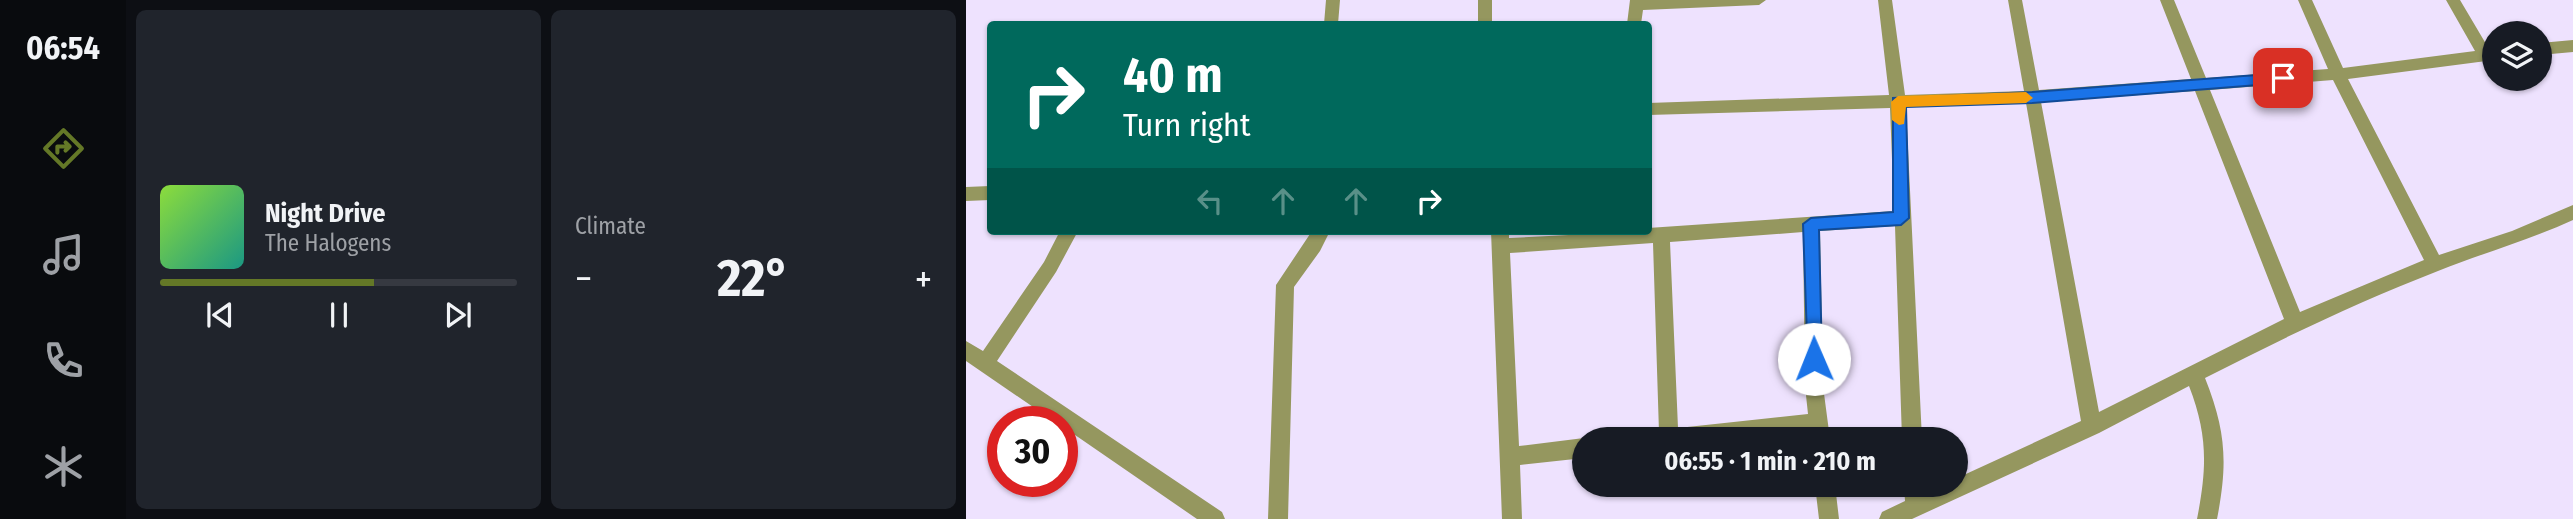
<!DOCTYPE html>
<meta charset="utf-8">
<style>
body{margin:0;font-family:"Fira Sans Condensed",sans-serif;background:#20242c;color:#f1f3f6;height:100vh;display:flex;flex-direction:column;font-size:26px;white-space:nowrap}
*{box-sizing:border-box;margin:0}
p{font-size:23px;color:#9ea1a6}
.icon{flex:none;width:38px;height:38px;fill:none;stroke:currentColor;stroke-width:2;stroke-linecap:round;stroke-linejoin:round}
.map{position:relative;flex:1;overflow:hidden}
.side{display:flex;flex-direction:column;gap:10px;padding:10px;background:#0d0f14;width:840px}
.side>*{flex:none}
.top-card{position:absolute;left:21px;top:21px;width:665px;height:214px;border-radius:7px;box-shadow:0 2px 5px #0004;background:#00695c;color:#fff;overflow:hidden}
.controls{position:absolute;left:1516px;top:21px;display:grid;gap:14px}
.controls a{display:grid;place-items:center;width:70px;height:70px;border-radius:50%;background:#171b24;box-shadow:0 2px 5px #0004;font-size:35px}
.speed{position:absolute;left:21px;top:406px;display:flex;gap:14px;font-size:35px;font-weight:700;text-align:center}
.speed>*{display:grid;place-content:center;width:91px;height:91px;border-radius:50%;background:#171b24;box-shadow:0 2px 5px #0004;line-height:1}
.speed .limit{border:10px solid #d22;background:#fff;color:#111}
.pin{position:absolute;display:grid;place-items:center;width:60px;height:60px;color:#fff;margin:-30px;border-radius:14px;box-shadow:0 4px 10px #0006}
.me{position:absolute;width:77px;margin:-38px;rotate:359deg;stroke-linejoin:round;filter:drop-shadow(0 0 5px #0008)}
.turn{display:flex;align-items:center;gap:24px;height:147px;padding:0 21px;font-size:32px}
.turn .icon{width:91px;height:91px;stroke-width:2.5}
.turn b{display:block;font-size:49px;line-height:60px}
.lanes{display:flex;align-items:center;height:66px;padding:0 21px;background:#0003;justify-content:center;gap:35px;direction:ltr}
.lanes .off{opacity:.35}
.big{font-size:52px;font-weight:700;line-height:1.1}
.side .widget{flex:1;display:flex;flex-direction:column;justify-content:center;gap:10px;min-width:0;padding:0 24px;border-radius:10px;background:#20242c}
.song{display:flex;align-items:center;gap:21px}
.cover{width:84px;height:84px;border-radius:10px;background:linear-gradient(135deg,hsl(90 70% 55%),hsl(170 70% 35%))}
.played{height:7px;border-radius:4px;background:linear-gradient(90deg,#647827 60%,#363941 60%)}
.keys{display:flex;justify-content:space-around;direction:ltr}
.heat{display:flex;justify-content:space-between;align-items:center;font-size:38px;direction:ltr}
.side .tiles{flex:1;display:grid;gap:10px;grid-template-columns:repeat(2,1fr)}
.trip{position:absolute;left:606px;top:427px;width:396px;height:70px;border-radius:35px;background:#171b24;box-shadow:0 2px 5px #0004;font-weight:700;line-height:70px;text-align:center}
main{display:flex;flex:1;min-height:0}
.menu{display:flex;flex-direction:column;width:126px;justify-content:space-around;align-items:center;background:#090b0e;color:#9ea1a6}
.menu .icon{width:49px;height:49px}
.menu .on{color:#647827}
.menu b{font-size:32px;color:#f1f3f6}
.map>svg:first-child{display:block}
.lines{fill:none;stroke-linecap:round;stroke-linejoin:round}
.minor{fill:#95975f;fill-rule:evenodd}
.route{fill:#1a73e8;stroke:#114b97;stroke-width:2}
.slow{fill:#f59e0b}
</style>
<main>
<nav class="menu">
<b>06:54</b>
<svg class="icon on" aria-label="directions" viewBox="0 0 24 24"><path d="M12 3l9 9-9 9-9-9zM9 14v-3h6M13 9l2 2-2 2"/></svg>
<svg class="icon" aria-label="music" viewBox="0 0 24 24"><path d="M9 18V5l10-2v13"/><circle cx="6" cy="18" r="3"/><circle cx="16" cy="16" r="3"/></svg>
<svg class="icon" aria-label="phone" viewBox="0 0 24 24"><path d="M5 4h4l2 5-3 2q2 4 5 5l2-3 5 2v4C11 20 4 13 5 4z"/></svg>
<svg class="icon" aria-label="climate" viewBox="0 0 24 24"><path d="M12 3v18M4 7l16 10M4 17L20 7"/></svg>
</nav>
<section class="side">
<div class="tiles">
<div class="widget">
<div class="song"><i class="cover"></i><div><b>Night Drive</b><p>The Halogens</p></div></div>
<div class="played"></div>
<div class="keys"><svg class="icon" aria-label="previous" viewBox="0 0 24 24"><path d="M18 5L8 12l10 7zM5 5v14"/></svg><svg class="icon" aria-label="pause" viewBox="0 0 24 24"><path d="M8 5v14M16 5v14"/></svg><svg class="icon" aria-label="next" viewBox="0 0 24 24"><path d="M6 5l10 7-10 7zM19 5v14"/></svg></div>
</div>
<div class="widget"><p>Climate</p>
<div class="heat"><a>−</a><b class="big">22°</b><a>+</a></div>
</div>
</div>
</section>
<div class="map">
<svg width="1607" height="519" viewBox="0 0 1607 519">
<rect width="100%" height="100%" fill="#eee2fe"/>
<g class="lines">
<!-- minor -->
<path class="minor" d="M360 0H374L372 24H358Z
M512 0H526V24H512Z
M664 0H800L793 5 677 10 675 24H661Z
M912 0H926L939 95 1058 91 1042 0H1056L1073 90 1225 79 1194 0H1208L1240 78 1362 69 1332 0H1346L1377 68 1509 51 1480 0H1494L1523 49 1528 48V60L1382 79 1473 255 1546 231 1607 205V220C1563 240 1517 253 1472 271 1392 302 1315 339 1239 378 1260 431 1262 463 1251 519H1231C1241 468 1242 435 1223 386L1133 433 946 519H913L916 512 939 501 938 485H958V492L975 485H989V479L1115 421 1060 103 940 107 956 439H936L929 226 854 231 857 386 864 439H844L843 432 782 439H690L693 432 687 243 544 253 553 446 618 438 620 439H618V458L554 465 556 519H536L525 231H543V238L682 231V228L928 211 924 108 682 115V103L923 95ZM1367 80 1458 260 1334 312 1244 90ZM1229 91 1318 319 1133 412 1075 102ZM837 232 839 386 842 414 712 428 704 242Z
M1607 40V52L1573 55V43Z
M24 186V200L0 201V187Z
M94 231H112L90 272 31 361 256 512 259 519H231L96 426V422H89L0 361V341L17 351 78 262Z
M346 231H364L354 251 328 287 322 519H302L310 285Z
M849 485H869L873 519H853Z"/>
</g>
<!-- route -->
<path class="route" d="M1317 73 1324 78 1317 83 1066 103 940 107 943 218 935 225 853 230 856 359 854 365H842L837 224 845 218 927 212V98L1066 92Z"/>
<!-- slow -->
<path class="slow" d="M1060 92 1067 98 1060 103 940 107 938 124 933 125 926 120 925 102 932 96Z"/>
</svg>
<div class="controls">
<a><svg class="icon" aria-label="layers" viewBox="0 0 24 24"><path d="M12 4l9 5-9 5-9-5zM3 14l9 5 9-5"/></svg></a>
</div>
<div class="speed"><div class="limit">30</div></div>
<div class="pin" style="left:1317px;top:78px;background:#d93025"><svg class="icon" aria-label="arrive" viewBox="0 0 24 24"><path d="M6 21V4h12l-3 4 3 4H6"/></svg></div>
<svg class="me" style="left:848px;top:359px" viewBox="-20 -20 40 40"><circle r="19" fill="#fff"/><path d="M0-13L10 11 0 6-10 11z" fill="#1a73e8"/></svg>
<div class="trip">06:55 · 1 min · 210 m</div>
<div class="top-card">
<div class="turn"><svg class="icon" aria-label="right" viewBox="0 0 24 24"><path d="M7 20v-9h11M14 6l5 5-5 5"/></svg><div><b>40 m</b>Turn right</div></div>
<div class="lanes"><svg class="icon off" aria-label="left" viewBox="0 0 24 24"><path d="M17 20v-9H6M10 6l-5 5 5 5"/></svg><svg class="icon off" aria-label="ahead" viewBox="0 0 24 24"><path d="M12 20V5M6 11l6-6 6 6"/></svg><svg class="icon off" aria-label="ahead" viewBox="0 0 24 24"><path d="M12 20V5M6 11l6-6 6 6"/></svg><svg class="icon" aria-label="right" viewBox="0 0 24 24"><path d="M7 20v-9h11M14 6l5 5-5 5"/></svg></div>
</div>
</div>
</main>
